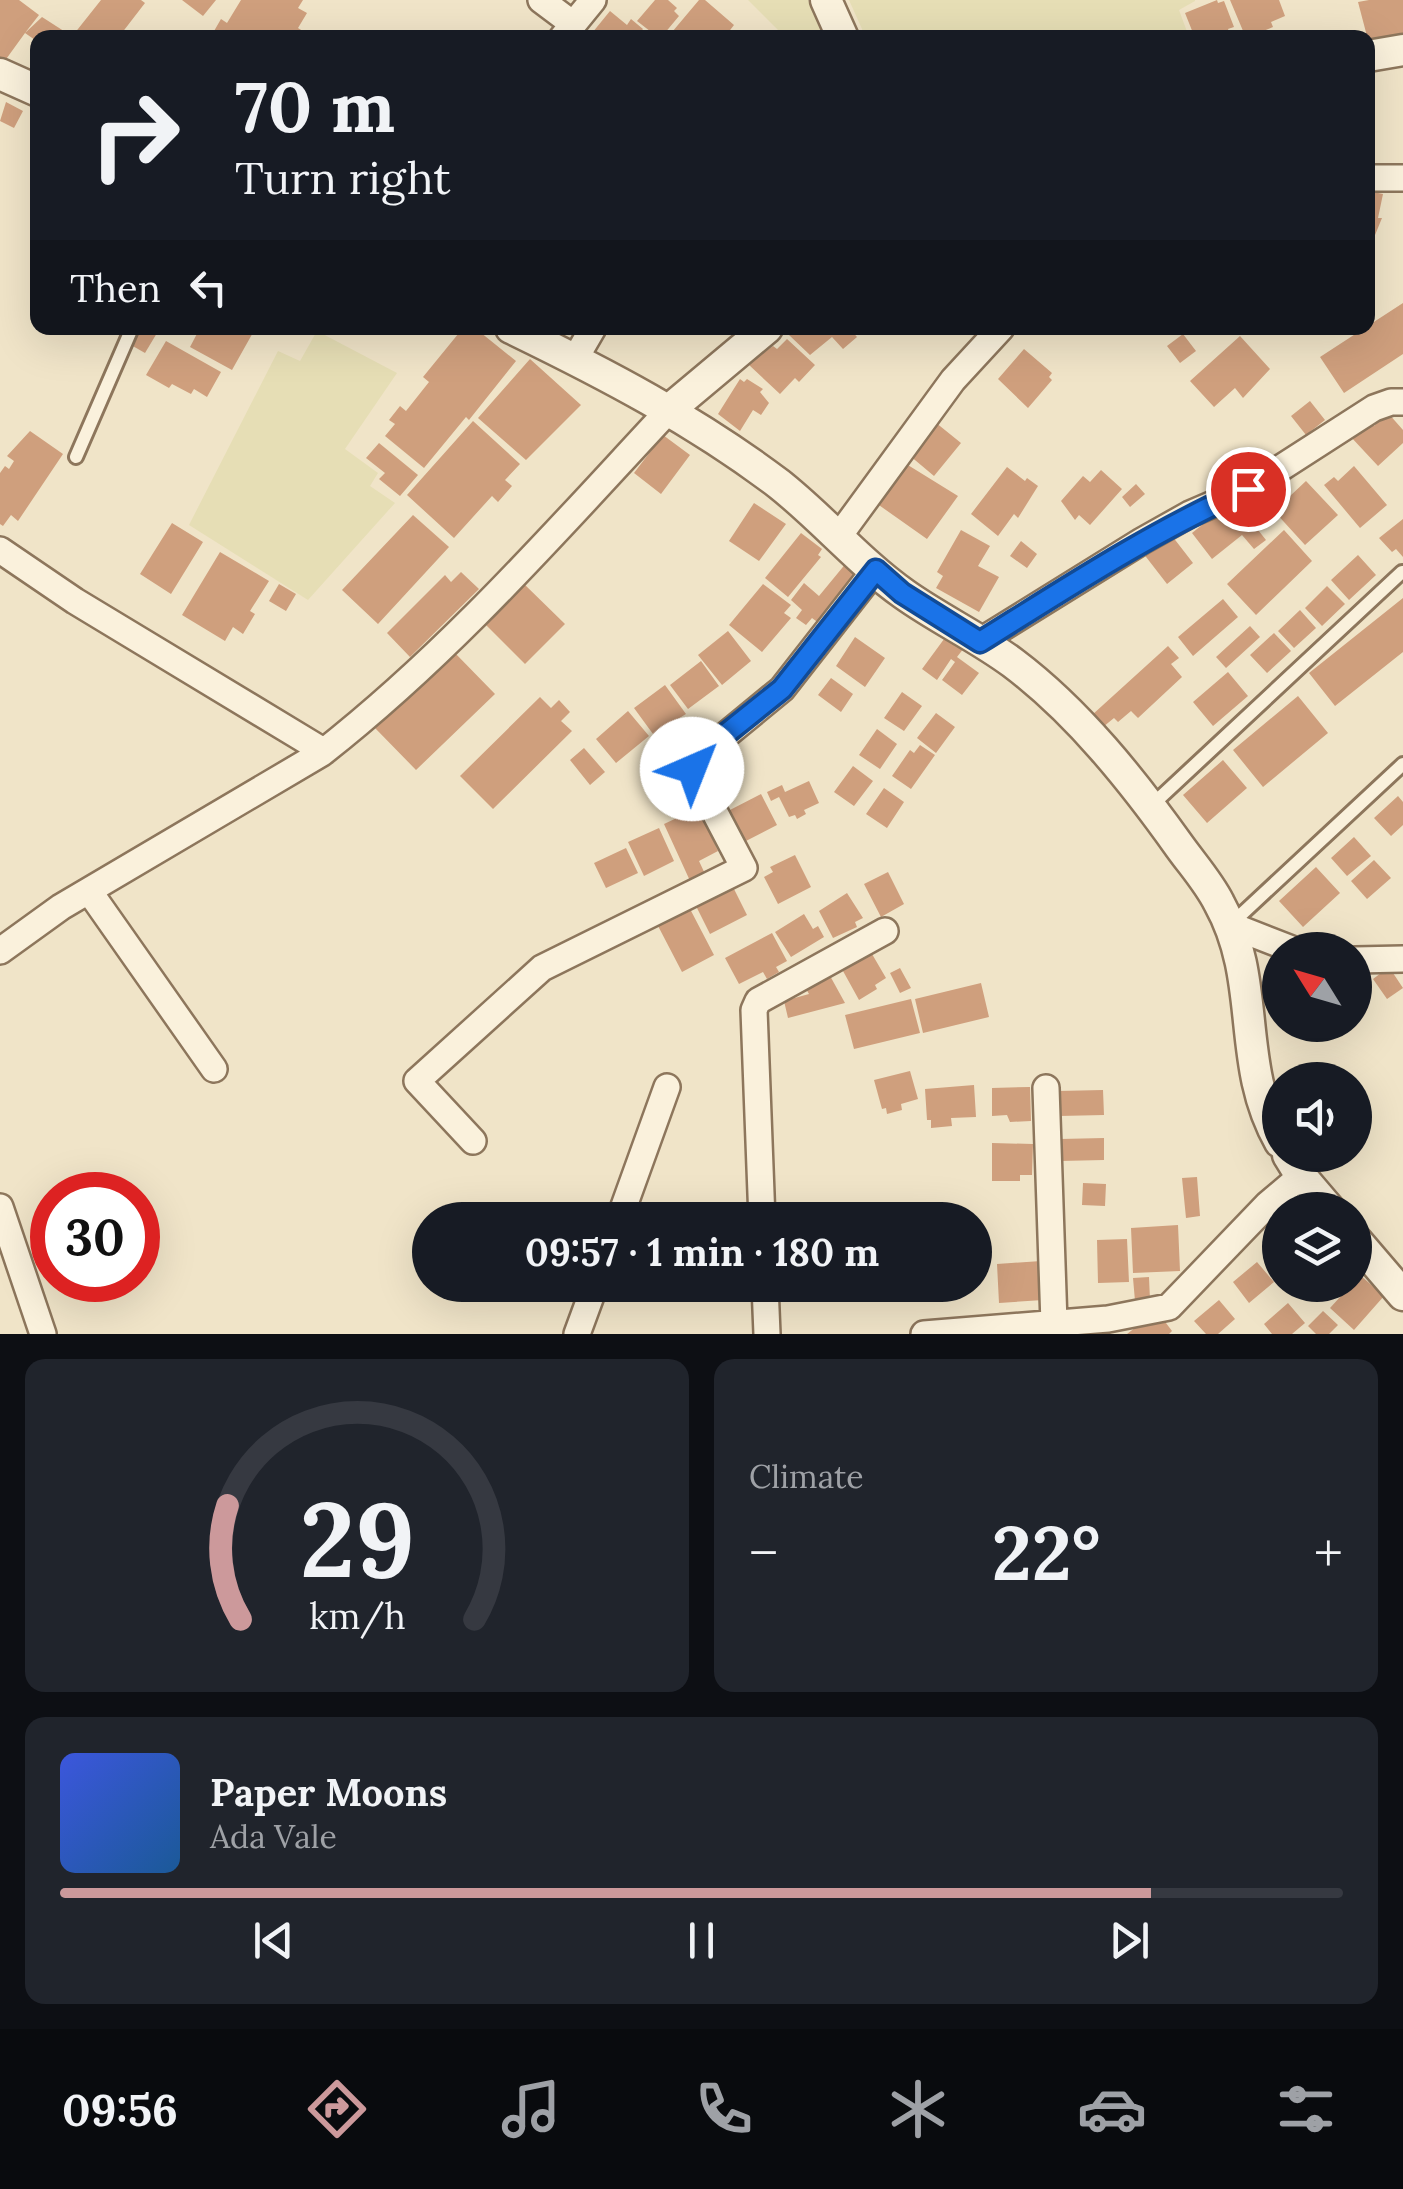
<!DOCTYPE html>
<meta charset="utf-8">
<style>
body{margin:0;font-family:Lora,serif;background:#20242c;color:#f1f3f6;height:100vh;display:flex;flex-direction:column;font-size:38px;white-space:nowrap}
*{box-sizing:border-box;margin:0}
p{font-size:32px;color:#9ea1a6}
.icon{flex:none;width:55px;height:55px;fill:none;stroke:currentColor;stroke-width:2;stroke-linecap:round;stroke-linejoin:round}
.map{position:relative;height:1334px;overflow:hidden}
.sheet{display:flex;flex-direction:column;gap:25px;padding:25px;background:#0d0f14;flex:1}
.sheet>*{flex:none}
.banner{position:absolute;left:30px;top:30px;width:1345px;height:305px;border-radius:20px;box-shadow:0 10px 40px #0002;background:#171b24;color:#f1f3f6;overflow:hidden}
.needle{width:65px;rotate:307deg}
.controls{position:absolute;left:1262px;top:932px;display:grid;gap:20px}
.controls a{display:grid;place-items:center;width:110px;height:110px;border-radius:50%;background:#171b24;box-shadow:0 10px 40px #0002;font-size:50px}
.speed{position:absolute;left:30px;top:1172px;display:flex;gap:20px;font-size:50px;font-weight:700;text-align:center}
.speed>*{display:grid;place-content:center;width:130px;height:130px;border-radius:50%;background:#171b24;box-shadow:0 10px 40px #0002;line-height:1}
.speed .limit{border:15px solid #d22;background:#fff;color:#111}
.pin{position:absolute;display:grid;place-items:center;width:85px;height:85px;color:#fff;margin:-42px;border:5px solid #fff;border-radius:50%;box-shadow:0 2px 10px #0007}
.me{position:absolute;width:110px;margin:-55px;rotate:44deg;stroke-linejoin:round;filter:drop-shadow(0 0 8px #0008)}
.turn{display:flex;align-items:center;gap:35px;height:210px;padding:0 40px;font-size:45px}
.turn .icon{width:130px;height:130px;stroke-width:2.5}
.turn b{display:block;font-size:70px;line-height:85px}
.then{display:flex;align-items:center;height:95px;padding:0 40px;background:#0003;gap:20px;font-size:38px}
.big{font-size:75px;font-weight:800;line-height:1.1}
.sheet .widget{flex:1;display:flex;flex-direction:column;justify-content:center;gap:15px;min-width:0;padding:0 35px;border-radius:20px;background:#20242c}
.sheet .dial{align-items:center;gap:0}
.dial svg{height:260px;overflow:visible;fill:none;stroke:#363941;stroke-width:7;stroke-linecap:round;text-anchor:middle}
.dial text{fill:#f1f3f6;stroke:none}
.song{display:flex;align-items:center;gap:30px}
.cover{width:120px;height:120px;border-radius:15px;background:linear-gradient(135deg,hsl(230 70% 55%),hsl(210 70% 35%))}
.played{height:10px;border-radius:5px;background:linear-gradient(90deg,#cc999b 85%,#363941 85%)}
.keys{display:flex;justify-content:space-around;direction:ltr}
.heat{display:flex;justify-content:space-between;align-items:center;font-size:55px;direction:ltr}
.sheet .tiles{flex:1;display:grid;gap:25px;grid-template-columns:1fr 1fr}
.widget:last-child{grid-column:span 2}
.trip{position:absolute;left:412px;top:1202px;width:580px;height:100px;border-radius:50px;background:#171b24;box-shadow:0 10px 40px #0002;font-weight:800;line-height:100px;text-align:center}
.menu{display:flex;height:160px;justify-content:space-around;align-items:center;background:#090b0e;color:#9ea1a6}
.menu .icon{width:70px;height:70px}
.menu .active{color:#cc999b}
.menu b{font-size:45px;color:#f1f3f6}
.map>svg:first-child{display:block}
.farmland{fill:#e6deb5}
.building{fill:#cf9f7d}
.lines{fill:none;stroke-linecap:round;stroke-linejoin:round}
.service-casing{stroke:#8d765c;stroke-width:18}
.minor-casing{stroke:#8d765c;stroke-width:30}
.tertiary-casing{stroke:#8d765c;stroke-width:35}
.service{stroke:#faf1dc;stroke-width:12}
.minor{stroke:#faf1dc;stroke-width:25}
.tertiary{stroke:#faf1dc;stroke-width:30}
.route-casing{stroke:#114b97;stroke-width:25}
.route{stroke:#1a73e8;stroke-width:18}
</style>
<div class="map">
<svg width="1403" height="1334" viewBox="0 0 1403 1334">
<rect width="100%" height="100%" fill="#f0e4c8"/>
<!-- farmland -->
<path class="farmland" d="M748 0H808L825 37H785Z
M849 0H1195V1L1179 10 1189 37 866 38Z
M317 331 397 373 345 449 378 473 370 486 395 503 308 600 189 525 278 351 300 361Z"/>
<!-- building -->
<path class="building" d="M0 0H19L39 15 25 33 42 17 70 35 69 38H38V42L25 33 4 62 0 59Z
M101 0H141L145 3 118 38H78L74 34Z
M182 0H216L203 16Z
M241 0H303L298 8 307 13 298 28 306 33 303 38H210L221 19 227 23Z
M655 0H668L677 8 674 11 679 16 664 34 659 30 655 35 637 21Z
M699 0H705L734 25 724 38H667Z
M1217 0 1218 3 1224 1 1234 27 1228 29 1231 38H1195L1185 13Z
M1230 0H1279L1285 16 1271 22 1273 27 1246 38Z
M1369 0H1403V33L1368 40 1358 2Z
M610 11 627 25 631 19 643 29 636 38H588Z
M6 102 23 111 14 128 0 121Z
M1368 191 1383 194 1378 218H1382L1373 240 1368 239Z
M1403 303V354L1344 393 1320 357Z
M141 328 157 333 145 353 131 345Z
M200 328H252L255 329 232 370 190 347Z
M463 328H475L516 361 469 420 466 417 424 468 385 436 395 424 389 420 400 406 406 411 429 382 423 377Z
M798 328H849L857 337 843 349 832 337 810 355 789 335Z
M1183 334 1196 351 1180 363 1167 346Z
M1240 336 1270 369 1243 398 1235 388 1214 407 1190 381Z
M787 339 815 365 799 382 795 378 780 394 748 364 773 346 777 349Z
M166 341 221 372 207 397 194 389 191 394 172 384 169 388 146 375Z
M1024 349 1052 373 1049 377 1052 380 1028 408 998 379Z
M530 359 581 405 526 460 478 418Z
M740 379 744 382 747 379 763 389 760 392 769 403 761 415 753 410 740 431 718 414Z
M1310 401 1325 420 1306 435 1291 416Z
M1388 413 1403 430V443L1378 466 1350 436 1368 419 1374 426Z
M473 421 520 464 505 480 512 486 498 502 492 496 454 538 407 495Z
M935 422 961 443 934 476 909 455Z
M30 431 63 454 18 521 11 515 3 526 0 524V473L5 466 9 469 14 461 7 456Z
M663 435 690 455 661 494 634 473Z
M379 443 418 475 400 496 379 479 385 473 366 458Z
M903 462 958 496 927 539 876 503Z
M1354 466 1387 505 1360 528 1324 485 1334 477 1338 481Z
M1007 467 1025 481 1027 478 1038 486 1018 518 1014 514 998 536 971 514Z
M1101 470 1122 489 1090 525 1079 515 1075 520 1061 501 1083 476 1090 482Z
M1306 481 1338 515 1305 545 1274 511Z
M1136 484 1145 494 1130 507 1122 497Z
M754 503 786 524 759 561 729 541Z
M1239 506 1266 540 1254 549 1242 535 1212 559 1192 533 1222 509 1227 515Z
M413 515 449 547 378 624 342 590Z
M1403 519V557L1396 549 1392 552 1379 538Z
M172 523 203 542 171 594 140 574Z
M961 530 990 546 978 566 999 577 979 612 936 588 943 576 937 572Z
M1284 530 1312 561 1256 615 1227 584Z
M1169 532 1193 563 1167 584 1143 553Z
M801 533 822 549 818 555 821 557 788 597 765 578Z
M1021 541 1037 554 1027 568 1010 556Z
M220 552 269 581 250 611 255 614 243 634 233 627 225 641 182 615Z
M1358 555 1376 575 1349 600 1331 580Z
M847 562 859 572 820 624 812 618 806 625 796 618 802 610 791 600 804 583 819 596Z
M461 572 479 589 410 657 387 633 445 575 451 582Z
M522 582 565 624 525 664 483 622Z
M279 584 296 594 286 611 269 601Z
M763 584 791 605 784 613 791 618 762 652 729 625Z
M1327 586 1345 604 1322 626 1305 608Z
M1403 598V652L1335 706 1309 673Z
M1223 599 1238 617 1193 656 1178 637Z
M1300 610 1316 628 1294 648 1278 631Z
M1250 626 1260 637 1226 668 1216 657Z
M728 631 751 661 722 685 698 655Z
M1274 633 1291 651 1267 673 1250 655Z
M947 635 964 648 957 657 979 673 962 695 942 680 955 662 951 659 937 680 922 669Z
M855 637 885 658 865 687 836 666Z
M1168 646 1179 658 1171 664 1182 677 1138 718 1131 711 1118 722 1114 718 1103 727 1092 715Z
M454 652 495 694 416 770 375 728Z
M701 661 719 686 688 709 670 685Z
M1228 672 1248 696 1213 726 1193 702Z
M831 678 853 694 841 712 818 695Z
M665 685 686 714 653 734 634 708Z
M902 692 922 706 904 731 884 718Z
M1298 696 1328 733 1263 787 1233 750Z
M540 697 551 708 559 700 570 712 561 721 572 731 493 809 460 776Z
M628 711 649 736 616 763 596 739Z
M936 713 955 727 936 753 917 738Z
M877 729 897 744 880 769 859 755Z
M920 745 935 755 911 789 892 776 910 750 914 753Z
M584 748 605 772 590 785 570 760Z
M1223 760 1247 788 1207 823 1183 795Z
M853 766 873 781 854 806 834 792Z
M809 781 819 803 804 810 806 814 797 819 795 815 789 817 779 797 771 801 767 792 782 785 785 792Z
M884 788 904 802 887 828 866 814Z
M761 794 777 825 744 842 728 811Z
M1398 796 1403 802V825L1391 836 1374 818Z
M698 808 718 851 699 861 706 876 691 883 664 824Z
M659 828 674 861 644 876 628 842Z
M1354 837 1371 856 1347 876 1331 858Z
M626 848 638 873 606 888 594 863Z
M795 855 811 887 778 904 764 877 773 872 770 867Z
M1374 860 1391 878 1367 899 1351 881Z
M1316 867 1340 893 1303 927 1279 901Z
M888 872 904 904 881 917 864 884Z
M732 885 747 915 710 934 695 904Z
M847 893 863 918 855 922 857 927 833 938 819 911Z
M689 907 714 955 682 972 657 924Z
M804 914 813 929 818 926 824 937 791 957 775 932Z
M772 933 787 961 776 967 779 972 767 979 763 972 739 984 725 958Z
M872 954 886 978 875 985 877 989 859 1000 843 971Z
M1389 967 1403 988 1387 999 1373 979Z
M900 968 911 988 900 993 890 973Z
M829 974 845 1003 788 1018 784 1001 809 994 805 987Z
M981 983 989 1017 923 1033 915 999Z
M911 999 920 1033 854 1049 845 1015Z
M910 1071 918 1099 901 1104 902 1110 887 1114 886 1108 882 1109 874 1080Z
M974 1085 976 1117 951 1118 952 1126 931 1128V1120H927L925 1089Z
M1030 1087 1031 1121 1010 1122 1007 1115 992 1116V1088Z
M1103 1090 1104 1115 1059 1116 1058 1091Z
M1104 1138V1160L1060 1161V1139Z
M992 1143 1033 1144 1032 1175H1020V1181H992Z
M1197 1177 1200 1216 1186 1218 1182 1178Z
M1083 1183 1106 1184 1105 1206 1082 1205Z
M1178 1225 1180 1271 1133 1273 1131 1228Z
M1127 1239 1129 1282 1098 1283 1097 1240Z
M1041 1261 1043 1300 999 1303 997 1264Z
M1257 1262 1274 1282 1249 1303 1233 1282Z
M1360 1275 1384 1296 1354 1330 1330 1308 1351 1285H1355Z
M1149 1277 1150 1300 1135 1301 1133 1278Z
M1219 1300 1235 1319 1218 1334H1206L1194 1321Z
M1288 1303 1305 1323 1292 1334H1272L1264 1324Z
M1157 1311 1172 1331 1169 1334H1127Z
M1323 1311 1338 1325 1329 1334H1316L1308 1326Z"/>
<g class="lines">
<!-- service casing -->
<g class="service-casing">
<path id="service" d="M76 457 132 328
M1151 806 1402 572
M1230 925 1403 764"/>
</g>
<!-- minor casing -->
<g class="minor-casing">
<path id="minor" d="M541 0 573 24
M562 38 593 0
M1368 178H1403
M575 359 593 328
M839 536 953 380 1001 328
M0 550 75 601 315 746 322 753
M979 642 1142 541 1190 514 1248 489 1374 408 1391 402H1403
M89 891 214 1069
M1230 925 1294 950
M0 951 61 907 322 753C451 652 558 529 669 410
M1355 960 1403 959
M1046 1088 1054 1323
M473 1141 417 1081 542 968 744 868 692 769 693 762 782 689 875 570
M0 1207 43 1334
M619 1220 667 1087
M762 1220 754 1010 758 1001 885 931
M765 1285 767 1334
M577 1334 595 1285
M924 1334 1108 1319 1169 1307 1268 1204 1301 1176"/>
</g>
<!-- tertiary casing -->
<g class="tertiary-casing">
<path id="tertiary" d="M826 0 843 38
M1368 56 1403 50
M0 74 38 91
M511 328C604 373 696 421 779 484 822 518 859 562 904 594 939 619 978 637 1013 663 1078 712 1133 781 1180 847 1193 865 1209 883 1219 903 1263 982 1235 1063 1280 1142
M669 410 767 328
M1288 1155 1301 1176 1330 1210
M1355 1239 1403 1295"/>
</g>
<!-- service -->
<use href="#service" class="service"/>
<!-- minor -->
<use href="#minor" class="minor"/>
<!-- tertiary -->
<use href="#tertiary" class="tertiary"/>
</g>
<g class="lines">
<!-- route casing -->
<g class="route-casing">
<path id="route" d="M692 769 697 757 782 689 876 570 902 593 980 642C1068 587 1153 531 1248 489"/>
</g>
<!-- route -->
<use href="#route" class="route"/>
</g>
</svg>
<div class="controls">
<a><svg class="needle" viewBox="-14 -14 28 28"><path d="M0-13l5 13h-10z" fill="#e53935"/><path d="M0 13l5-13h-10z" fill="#9ea1a6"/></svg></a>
<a><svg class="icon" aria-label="sound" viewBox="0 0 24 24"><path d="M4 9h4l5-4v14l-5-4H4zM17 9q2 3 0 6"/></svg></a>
<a><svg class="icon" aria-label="layers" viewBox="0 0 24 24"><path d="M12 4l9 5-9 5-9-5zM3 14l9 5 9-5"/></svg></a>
</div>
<div class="speed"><div class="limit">30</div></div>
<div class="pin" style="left:1248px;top:489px;background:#d93025"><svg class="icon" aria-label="arrive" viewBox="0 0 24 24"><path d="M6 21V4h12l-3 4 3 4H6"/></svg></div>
<svg class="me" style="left:692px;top:769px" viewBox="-20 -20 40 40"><circle r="19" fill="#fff"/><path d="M0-13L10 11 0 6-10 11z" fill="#1a73e8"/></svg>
<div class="trip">09:57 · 1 min · 180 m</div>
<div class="banner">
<div class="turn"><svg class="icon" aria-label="right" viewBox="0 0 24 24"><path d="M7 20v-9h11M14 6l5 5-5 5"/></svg><div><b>70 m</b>Turn right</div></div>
<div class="then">Then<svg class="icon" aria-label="left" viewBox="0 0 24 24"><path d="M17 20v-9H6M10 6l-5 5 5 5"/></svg></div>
</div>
</div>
<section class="sheet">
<div class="tiles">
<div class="widget dial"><svg viewBox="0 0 100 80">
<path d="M14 69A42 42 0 1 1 86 69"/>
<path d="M14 69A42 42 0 0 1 10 34" stroke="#cc999b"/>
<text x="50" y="56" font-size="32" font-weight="700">29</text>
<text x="50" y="72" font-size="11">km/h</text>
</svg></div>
<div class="widget"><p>Climate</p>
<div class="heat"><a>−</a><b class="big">22°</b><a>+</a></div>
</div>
<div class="widget">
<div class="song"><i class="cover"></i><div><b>Paper Moons</b><p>Ada Vale</p></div></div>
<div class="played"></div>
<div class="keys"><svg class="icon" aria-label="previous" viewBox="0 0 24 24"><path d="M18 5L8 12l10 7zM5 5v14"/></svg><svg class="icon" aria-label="pause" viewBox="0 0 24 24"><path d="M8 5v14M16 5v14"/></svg><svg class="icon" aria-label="next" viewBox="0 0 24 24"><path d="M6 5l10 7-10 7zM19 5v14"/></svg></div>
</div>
</div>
</section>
<nav class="menu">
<b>09:56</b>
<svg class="icon active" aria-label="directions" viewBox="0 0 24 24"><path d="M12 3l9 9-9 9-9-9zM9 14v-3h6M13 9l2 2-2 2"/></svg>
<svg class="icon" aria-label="music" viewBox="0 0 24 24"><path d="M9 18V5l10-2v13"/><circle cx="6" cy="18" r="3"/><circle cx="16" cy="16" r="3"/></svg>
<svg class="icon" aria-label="phone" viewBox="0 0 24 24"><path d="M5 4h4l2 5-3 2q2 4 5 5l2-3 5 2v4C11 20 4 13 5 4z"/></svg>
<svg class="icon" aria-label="climate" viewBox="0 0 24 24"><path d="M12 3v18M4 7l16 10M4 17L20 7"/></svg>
<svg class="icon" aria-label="car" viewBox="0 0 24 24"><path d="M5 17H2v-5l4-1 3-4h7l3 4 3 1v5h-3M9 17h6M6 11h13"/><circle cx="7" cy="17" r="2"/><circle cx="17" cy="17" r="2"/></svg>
<svg class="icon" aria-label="filters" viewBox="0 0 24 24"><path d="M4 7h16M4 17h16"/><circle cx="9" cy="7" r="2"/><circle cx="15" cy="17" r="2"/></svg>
</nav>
